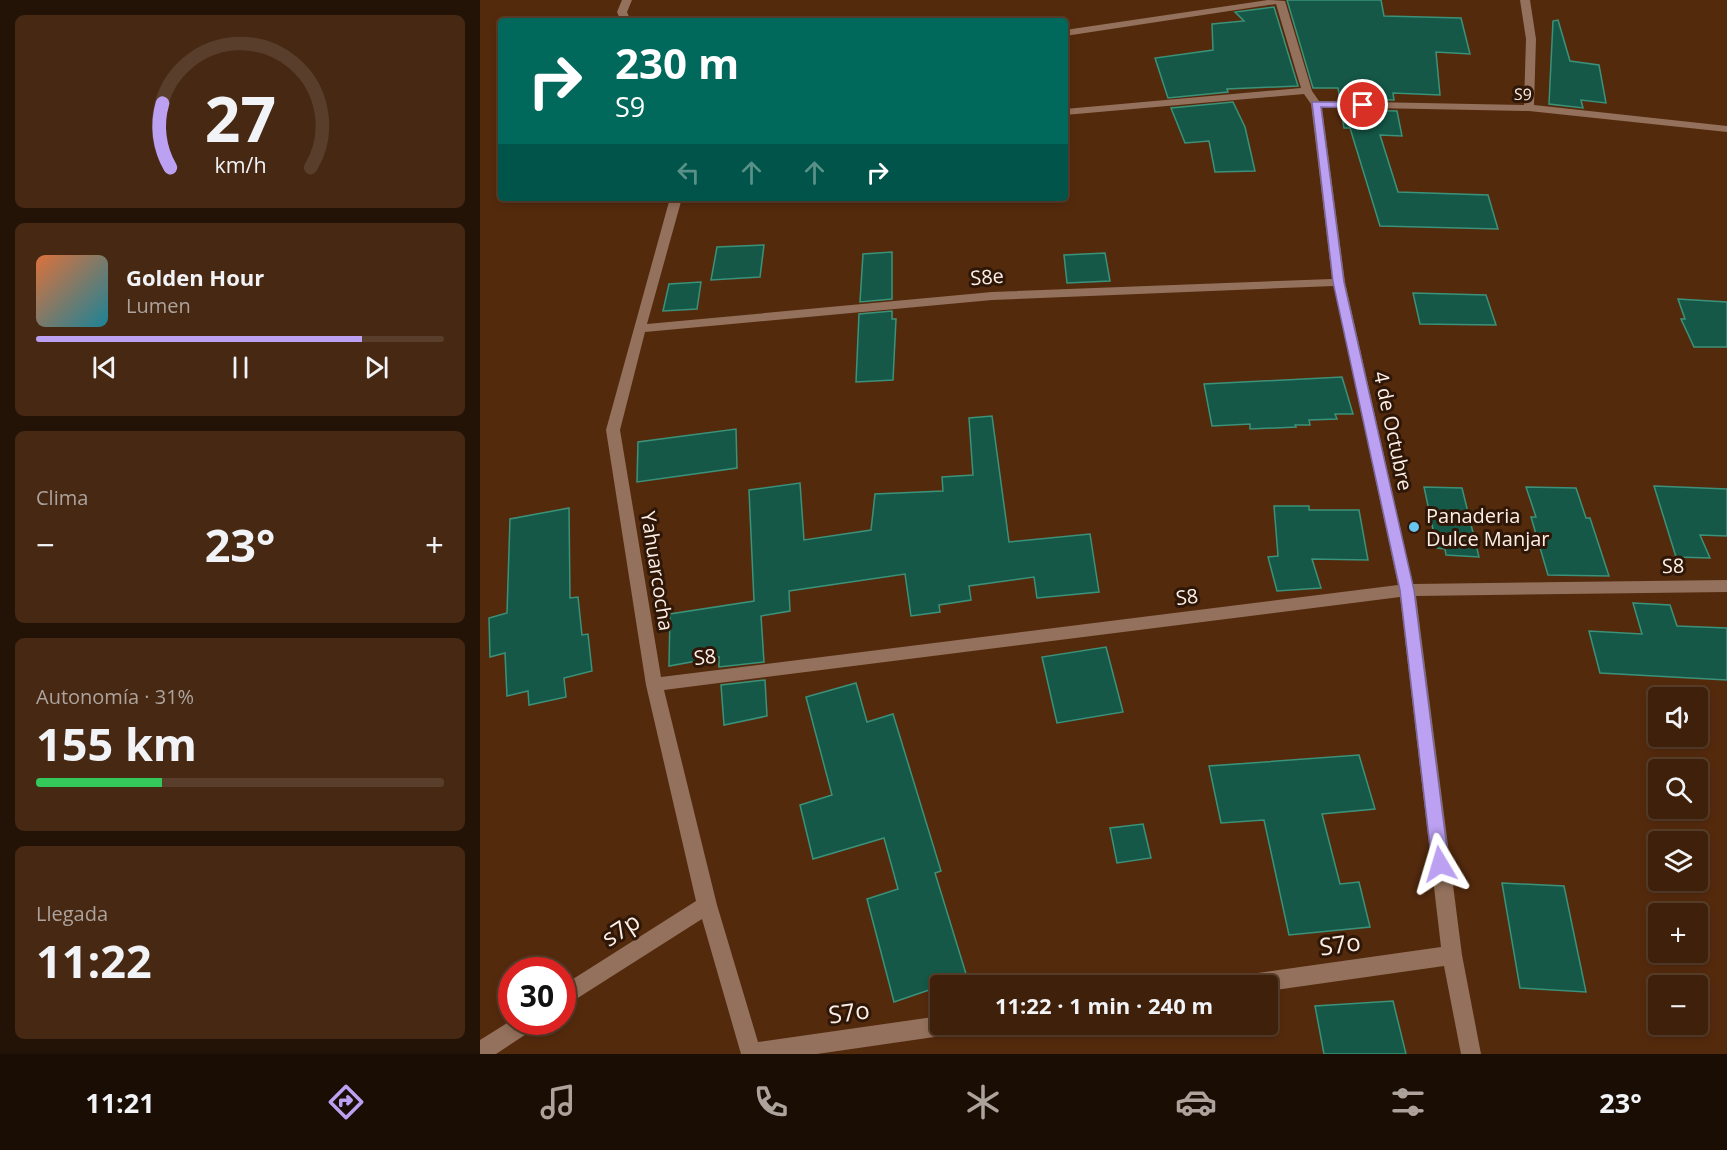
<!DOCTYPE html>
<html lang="es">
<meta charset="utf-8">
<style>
body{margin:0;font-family:"Open Sans",sans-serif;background:#462813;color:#f1f3f6;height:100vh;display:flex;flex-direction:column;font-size:22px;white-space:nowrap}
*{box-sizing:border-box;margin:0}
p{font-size:20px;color:#ada39c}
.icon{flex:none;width:33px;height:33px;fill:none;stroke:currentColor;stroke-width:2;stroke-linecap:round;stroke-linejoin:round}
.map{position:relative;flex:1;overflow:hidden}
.panel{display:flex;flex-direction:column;gap:15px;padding:15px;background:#231206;width:480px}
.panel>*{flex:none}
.hud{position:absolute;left:18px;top:18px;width:570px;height:183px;border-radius:6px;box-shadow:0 3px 9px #0003,0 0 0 2px #583e2b;background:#00695c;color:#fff;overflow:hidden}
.controls{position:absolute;left:1168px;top:687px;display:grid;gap:12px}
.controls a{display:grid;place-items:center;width:60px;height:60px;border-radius:6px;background:#3f200a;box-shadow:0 3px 9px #0003,0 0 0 2px #583e2b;font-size:30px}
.speed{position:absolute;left:18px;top:957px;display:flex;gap:12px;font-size:30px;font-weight:700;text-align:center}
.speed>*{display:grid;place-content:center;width:78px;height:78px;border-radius:50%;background:#3f200a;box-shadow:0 3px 9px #0003,0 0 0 2px #583e2b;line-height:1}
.speed .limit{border:9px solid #d22;background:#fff;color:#111}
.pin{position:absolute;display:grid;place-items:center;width:51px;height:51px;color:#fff;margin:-26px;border:3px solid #fff;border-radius:50%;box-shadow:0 2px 6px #0007}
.me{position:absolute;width:66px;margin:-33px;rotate:353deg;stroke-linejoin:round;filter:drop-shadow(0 0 4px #0008)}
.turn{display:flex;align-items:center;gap:21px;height:126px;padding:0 18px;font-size:27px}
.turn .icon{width:78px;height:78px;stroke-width:2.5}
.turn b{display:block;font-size:42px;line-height:51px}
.lanes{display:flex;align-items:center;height:57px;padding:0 18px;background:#0003;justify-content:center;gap:30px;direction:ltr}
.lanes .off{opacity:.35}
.big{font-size:45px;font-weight:700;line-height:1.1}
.panel .widget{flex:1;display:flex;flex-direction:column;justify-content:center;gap:9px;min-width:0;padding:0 21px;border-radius:9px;background:#462813}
.panel .dial{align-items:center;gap:0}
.dial svg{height:156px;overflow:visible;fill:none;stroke:#583e2b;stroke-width:7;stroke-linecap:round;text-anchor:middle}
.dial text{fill:#f1f3f6;stroke:none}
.song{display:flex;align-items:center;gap:18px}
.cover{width:72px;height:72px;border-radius:9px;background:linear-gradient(135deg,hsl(20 70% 55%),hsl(190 70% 35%))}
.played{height:6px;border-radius:3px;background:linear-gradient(90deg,#bca0f2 80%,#583e2b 80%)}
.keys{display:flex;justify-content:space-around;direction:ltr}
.heat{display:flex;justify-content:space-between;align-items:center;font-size:33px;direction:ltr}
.charge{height:9px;border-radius:4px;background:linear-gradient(90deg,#34c759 31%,#583e2b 0)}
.trip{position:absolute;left:450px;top:975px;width:348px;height:60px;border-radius:6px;background:#3f200a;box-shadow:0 3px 9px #0003,0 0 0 2px #583e2b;font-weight:700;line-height:60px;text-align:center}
.menu{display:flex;height:96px;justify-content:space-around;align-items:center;background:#190d04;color:#ada39c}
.menu .icon{width:42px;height:42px}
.menu .selected{color:#bca0f2}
.menu b{font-size:27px;color:#f1f3f6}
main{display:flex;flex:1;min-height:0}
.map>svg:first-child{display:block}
.building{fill:#155847;stroke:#3b927a;stroke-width:1.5}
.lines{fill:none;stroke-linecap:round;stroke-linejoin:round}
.minor{fill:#94715c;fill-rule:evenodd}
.route{fill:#bca0f2;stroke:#7a689d;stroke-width:1.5}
.poi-dot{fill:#68c4f0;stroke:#2f1708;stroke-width:2}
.labels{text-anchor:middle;stroke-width:6;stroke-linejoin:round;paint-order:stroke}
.far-street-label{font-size:16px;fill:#fdefe7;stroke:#2f1708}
.street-label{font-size:20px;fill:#fdefe7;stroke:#2f1708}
.poi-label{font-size:20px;fill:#fdefe7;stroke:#2f1708;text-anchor:start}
.near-street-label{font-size:24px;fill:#fdefe7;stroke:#2f1708}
</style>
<main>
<section class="panel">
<div class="widget dial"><svg viewBox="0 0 100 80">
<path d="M14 69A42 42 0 1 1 86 69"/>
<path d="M14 69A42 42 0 0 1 10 36" stroke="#bca0f2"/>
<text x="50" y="56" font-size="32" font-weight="700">27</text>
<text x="50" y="72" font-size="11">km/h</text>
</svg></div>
<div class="widget">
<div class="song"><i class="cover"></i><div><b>Golden Hour</b><p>Lumen</p></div></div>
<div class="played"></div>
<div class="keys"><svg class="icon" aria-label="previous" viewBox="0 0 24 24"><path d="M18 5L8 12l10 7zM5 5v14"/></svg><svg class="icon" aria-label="pause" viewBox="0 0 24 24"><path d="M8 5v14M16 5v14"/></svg><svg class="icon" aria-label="next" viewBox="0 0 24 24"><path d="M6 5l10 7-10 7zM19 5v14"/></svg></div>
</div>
<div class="widget"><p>Clima</p>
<div class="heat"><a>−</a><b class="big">23°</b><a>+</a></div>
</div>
<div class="widget"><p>Autonomía · 31%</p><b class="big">155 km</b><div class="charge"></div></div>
<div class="widget"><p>Llegada</p><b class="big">11:22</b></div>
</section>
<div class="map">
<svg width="1247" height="1054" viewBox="0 0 1247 1054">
<rect width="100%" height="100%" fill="#542a0d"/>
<!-- building -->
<path class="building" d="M807 0H901L904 16 981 18 990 54 956 52 960 95 913 93 914 100 860 99 858 88H833Z
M794 7 818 86 747 89 748 92 688 98 675 58 733 50 732 24 764 21 755 12Z
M1078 20 1090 61 1119 65 1126 103 1101 100 1103 108 1069 104 1073 21Z
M753 102 765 127 775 171 735 172 729 141 705 143 691 108Z
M861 110 917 111 922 136 900 135 918 192 1008 195 1018 229 900 226 870 128H864Z
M284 245 280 277 231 280 237 247Z
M412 252V299L380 302 383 254Z
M625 253 630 281 587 283 584 255Z
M221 282 217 309 183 311 189 284Z
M933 293 1006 295 1016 325 940 324Z
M1198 299 1247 302V347H1214L1201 319H1205Z
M412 311V319H416L413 380 376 382 379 314Z
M862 377 873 414H855L857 419 829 420 830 425H815L816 427 770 429V424L732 426 724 384Z
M512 416 529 542 610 534 619 592 557 598 554 577 489 586 491 600 459 605 460 612 431 616 425 574 309 591 310 611 281 616 284 662 239 667V657L189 666 190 614 274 601 269 490 320 483 324 540 391 530 395 494 463 491 462 477 493 475 489 418Z
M256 429 257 468 157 482 158 442Z
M1174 486 1247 489V536L1220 535 1230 558 1196 557Z
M944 487 982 488 999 557 966 555 965 549 957 548Z
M1046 487 1096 488 1106 518H1110L1129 576 1068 575 1051 517H1056Z
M794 506H829V510H879L888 560 832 559 841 588 797 591 788 557 798 556Z
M89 508 90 598 98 597 102 635 108 634 112 671 84 678 86 697 49 705 48 691 27 696 25 653 10 657 9 618 27 613 30 519Z
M1153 603 1190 605 1197 626 1247 628V680L1120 673 1109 631 1162 634Z
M626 647 643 712 577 723 562 657Z
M285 680 287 716 244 725 241 685Z
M376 683 387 722 413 714 461 871 455 873 487 977 414 1002 387 899 418 889 404 838 333 859 320 805 352 795 326 697Z
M879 755 895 809 842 814 860 884 879 882 890 927 809 935 784 820 741 823 729 766Z
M663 824 671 858 637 863 630 828Z
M1022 883 1084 886 1106 992 1040 988Z
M913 1001 926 1054H844L835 1006Z"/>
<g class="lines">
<!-- minor -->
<path class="minor" d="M142 0H152L147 12 151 21H141L137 12Z
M788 0 805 1 832 91 839 101 1044 105 1046 39 1040 0H1050L1056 39 1054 105 1247 126V132L1049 111 842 107 865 282 933 584 1247 580V592L936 596 982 955 1001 1054H981L964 966 788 991V986H746L749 979 756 976 961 947 920 597 184 690 237 905 278 1042 460 1016V1024H485L482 1031 475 1034 337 1054H261L222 919 82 1008V986L216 901 166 685 126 430 190 198H202L167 324 512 292 852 279 831 104 824 94 585 115V109L821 88 796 4 585 36V30ZM854 286 918 585 181 677 140 430 165 332 512 300Z
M32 1020 57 1022 54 1029 16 1054H0V1040Z"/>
</g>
<!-- route -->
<path class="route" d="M832 102H883L888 105 883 108 841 107 864 282 934 590 969 864 966 870 960 872 954 870 952 864 920 590 853 282Z"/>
<!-- markers -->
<circle class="poi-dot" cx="934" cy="527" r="6"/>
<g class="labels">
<!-- far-street labels -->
<g class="far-street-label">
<text transform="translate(1043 94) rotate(2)" y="6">S9</text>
</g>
<!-- street labels -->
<g class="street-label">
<text transform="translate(507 277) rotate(-4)" y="7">S8e</text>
<text transform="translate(913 431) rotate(78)" y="7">4 de Octubre</text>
<text transform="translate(1193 566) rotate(-1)" y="7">S8</text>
<text transform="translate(177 571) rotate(81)" y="7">Yahuarcocha</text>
<text transform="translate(707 597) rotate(-7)" y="7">S8</text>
<text transform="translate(225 657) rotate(-7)" y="7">S8</text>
</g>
<!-- poi labels -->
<g class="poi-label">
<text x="946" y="523">Panaderia<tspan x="946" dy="23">Dulce Manjar</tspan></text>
</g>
<!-- near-street labels -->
<g class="near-street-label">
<text transform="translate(141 930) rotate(-33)" y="8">s7p</text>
<text transform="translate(860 945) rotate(-8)" y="8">S7o</text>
<text transform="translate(369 1013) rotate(-8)" y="8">S7o</text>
</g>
</g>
</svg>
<div class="controls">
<a><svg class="icon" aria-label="sound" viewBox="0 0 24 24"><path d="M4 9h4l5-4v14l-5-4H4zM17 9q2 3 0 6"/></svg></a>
<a><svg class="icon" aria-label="search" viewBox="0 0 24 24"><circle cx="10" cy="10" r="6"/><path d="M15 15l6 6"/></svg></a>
<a><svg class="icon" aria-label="layers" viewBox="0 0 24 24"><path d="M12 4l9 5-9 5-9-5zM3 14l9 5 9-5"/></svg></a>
<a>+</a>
<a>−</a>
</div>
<div class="speed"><div class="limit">30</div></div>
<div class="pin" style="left:883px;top:105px;background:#d93025"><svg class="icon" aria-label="arrive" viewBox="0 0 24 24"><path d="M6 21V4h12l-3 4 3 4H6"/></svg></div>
<svg class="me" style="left:960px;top:864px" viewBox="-20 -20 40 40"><path d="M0-17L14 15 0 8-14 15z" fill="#bca0f2" stroke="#fff" stroke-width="4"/></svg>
<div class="trip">11:22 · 1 min · 240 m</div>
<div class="hud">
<div class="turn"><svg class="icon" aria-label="right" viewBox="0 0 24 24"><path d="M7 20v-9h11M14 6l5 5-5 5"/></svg><div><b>230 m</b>S9</div></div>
<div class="lanes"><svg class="icon off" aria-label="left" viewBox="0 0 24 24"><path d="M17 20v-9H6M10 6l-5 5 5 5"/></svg><svg class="icon off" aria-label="ahead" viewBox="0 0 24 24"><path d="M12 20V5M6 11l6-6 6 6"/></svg><svg class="icon off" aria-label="ahead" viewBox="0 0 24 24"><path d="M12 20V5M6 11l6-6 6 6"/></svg><svg class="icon" aria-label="right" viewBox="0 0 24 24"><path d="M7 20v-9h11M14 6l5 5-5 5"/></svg></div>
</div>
</div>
</main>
<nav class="menu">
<b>11:21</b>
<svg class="icon selected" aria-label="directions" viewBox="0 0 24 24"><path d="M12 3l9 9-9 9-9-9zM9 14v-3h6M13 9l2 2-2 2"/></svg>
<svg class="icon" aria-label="music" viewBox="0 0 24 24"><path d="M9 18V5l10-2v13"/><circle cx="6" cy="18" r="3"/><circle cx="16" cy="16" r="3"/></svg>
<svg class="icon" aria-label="phone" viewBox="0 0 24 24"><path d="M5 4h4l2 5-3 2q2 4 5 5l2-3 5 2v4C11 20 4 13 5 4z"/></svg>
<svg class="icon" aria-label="climate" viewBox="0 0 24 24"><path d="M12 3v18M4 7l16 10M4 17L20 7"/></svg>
<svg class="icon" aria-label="car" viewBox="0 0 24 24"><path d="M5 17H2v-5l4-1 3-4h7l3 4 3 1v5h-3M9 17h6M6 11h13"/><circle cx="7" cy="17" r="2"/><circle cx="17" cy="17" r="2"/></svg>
<svg class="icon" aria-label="filters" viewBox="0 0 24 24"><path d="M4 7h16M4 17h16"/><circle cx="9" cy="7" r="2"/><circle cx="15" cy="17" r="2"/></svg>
<b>23°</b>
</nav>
